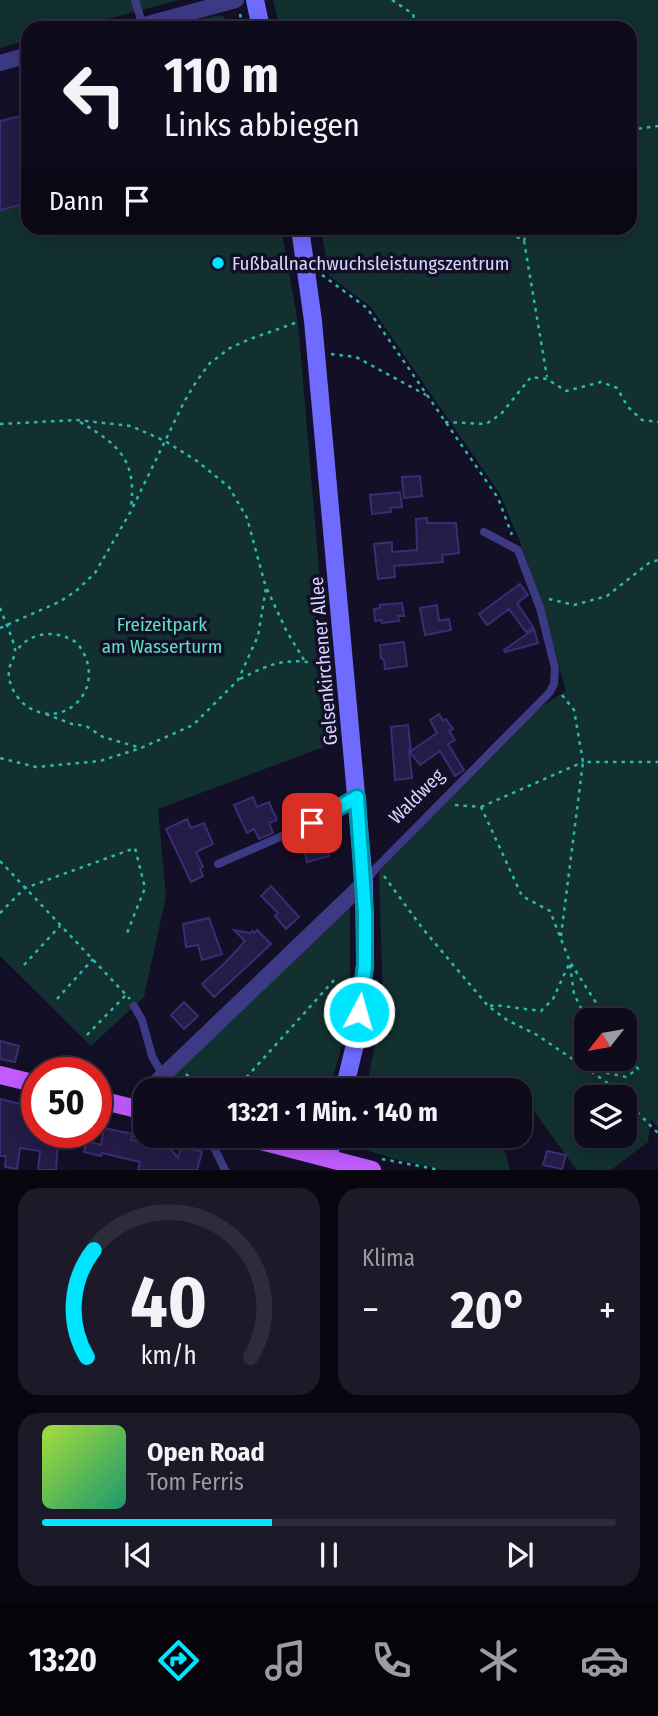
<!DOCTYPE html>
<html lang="de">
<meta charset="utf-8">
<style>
body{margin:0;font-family:"Fira Sans Condensed",sans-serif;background:#1c1929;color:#f1f3f6;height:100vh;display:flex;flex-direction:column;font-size:26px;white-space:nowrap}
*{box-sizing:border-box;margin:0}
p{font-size:23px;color:#9b9ba3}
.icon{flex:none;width:38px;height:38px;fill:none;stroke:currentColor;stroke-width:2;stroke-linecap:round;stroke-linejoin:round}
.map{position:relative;height:1170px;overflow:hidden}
.drawer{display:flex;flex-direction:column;gap:18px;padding:18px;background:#08060f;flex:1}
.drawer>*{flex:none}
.hud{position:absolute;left:21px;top:21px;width:616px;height:214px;border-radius:21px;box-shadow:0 4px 18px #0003,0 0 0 2px #2e2b3b;background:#0e0b1c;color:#f1f3f6;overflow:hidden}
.needle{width:46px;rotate:239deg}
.controls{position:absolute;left:574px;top:1008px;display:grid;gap:14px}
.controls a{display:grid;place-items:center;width:63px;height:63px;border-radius:14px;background:#0e0b1c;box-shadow:0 4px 18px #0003,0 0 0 2px #2e2b3b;font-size:35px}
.speed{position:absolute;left:21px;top:1057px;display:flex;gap:14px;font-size:35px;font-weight:700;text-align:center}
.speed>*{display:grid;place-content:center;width:91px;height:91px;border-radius:50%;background:#0e0b1c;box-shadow:0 4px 18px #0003,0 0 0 2px #2e2b3b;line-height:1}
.speed .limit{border:10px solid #d22;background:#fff;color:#111}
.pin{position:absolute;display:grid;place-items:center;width:60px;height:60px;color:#fff;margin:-30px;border-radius:14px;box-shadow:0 4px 10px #0006}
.me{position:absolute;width:77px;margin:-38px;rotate:6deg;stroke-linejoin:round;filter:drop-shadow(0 0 5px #0008)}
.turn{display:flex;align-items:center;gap:24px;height:147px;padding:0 28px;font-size:32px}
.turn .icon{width:91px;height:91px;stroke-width:2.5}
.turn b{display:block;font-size:49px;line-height:60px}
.then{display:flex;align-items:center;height:66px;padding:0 28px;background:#0003;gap:14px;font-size:26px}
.big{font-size:52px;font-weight:700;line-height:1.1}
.drawer .widget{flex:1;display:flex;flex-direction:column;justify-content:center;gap:10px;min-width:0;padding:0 24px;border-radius:21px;background:#1c1929}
.drawer .dial{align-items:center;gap:0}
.dial svg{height:182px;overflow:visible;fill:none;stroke:#2e2b3b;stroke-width:7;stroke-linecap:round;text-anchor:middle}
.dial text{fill:#f1f3f6;stroke:none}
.song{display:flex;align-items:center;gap:21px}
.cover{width:84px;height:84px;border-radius:10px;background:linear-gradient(135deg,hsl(80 70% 55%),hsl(160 70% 35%))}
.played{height:7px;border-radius:4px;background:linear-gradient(90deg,#00e5ff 40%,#2e2b3b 40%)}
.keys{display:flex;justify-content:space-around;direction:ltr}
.heat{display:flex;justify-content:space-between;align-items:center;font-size:38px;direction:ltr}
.drawer .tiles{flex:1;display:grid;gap:18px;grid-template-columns:1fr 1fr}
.widget:last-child{grid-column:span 2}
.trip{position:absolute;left:133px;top:1078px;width:399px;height:70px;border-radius:21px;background:#0e0b1c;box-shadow:0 4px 18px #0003,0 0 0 2px #2e2b3b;font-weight:700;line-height:70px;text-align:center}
.menu{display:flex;height:112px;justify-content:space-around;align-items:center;background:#06040b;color:#9b9ba3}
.menu .icon{width:49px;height:49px}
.menu .on{color:#00e5ff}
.menu b{font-size:32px;color:#f1f3f6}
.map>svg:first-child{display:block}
.green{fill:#12302f;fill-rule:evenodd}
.building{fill:#241b47;stroke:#3b2d73;stroke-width:2}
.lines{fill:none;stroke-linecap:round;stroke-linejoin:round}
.path{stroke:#2fb8b0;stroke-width:2.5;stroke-dasharray:3.5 5;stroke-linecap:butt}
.lane{stroke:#3d3a85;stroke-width:8}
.street{stroke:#3d3a85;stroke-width:16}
.secondary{stroke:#6f6bff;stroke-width:18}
.primary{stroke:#c25bff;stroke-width:18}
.route-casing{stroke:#0095a6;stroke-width:18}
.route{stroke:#00e5ff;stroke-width:12}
.poi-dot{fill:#00e5ff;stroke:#130f26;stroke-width:2.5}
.labels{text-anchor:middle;stroke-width:7;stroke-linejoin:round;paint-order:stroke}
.poi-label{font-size:19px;fill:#d9d4ff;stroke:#130f26;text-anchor:start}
.park-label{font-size:19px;fill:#5fe0c0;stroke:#130f26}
.street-label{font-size:19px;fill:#d9d4ff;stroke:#130f26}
</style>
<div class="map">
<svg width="658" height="1170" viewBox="0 0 658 1170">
<rect width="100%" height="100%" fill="#130f26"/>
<!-- green -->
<path class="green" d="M0 0H179L74 28H28V40L0 48Z
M273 0H658V1128L651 1119 648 1142 611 1170H577L530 1106 520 1107V1090H366L383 1002 379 871 534 711 566 691 544 611 520 542 500 494 370 306 329 276 321 228H630V28H280ZM586 1020H625V1059H586ZM586 1097H625V1136H586Z
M221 15 237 28H157Z
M28 203V228H281L298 323 334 743 158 809 166 896 144 997 91 1046 0 956V210Z
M350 904V970L345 1032 330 1090H155Z
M357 1136H501L510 1170H443L395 1159 363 1149 357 1140Z"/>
<!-- building -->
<path class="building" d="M28 114V203L0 210V121Z
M420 476 422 496 404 498 402 477Z
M400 492 402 507 390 508 391 512 372 514 370 495Z
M427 518V523H456L459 553 442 555 443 562 394 566 395 577 378 579 374 544 392 542V552L417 550 416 519Z
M520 584 528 595 517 603 533 627 526 632 509 609 487 625 479 614Z
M402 603 404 616H398L399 621 382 623 381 620 375 621 374 609 380 608V605Z
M437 605 439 621 449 619 451 630 425 635 420 608Z
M534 629 538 643 505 652 504 650Z
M404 642 407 666 385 669 384 660 381 658 380 645Z
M439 714 443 721 446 719 453 729 449 731 455 740 448 744 464 770 455 776 440 751 420 765 409 751 412 778 395 780 391 727 408 725 411 751 437 733 430 720Z
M253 797 257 807 269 802 277 820 269 823 273 833 259 839 254 829 247 833 234 805Z
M187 819 191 828 204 823 213 844 196 852 203 867 200 869 203 876 191 882 166 829Z
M322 829 329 856 307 862 301 838Z
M271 886 299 917 286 929 275 916 278 913 261 896Z
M209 918 222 954 202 960 198 945 186 947 183 924Z
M234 930 250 933 252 931 254 933 257 930 271 944 214 997 202 984 225 963 245 941Z
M184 1002 198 1016 184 1029 171 1015Z
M0 1041 19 1046 15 1062 0 1059Z
M0 1099 37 1108V1132H59L56 1170H38L40 1151 20 1148 17 1169 5 1167 6 1156H0Z
M104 1128 133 1134 131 1140 148 1143 154 1140 165 1142 178 1158 181 1147 202 1152 197 1170H138L140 1162 102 1153 101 1156 84 1152 87 1141 101 1145Z
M547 1151 566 1155 562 1169 543 1165Z"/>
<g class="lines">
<!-- path -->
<path class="path" d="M392 0 413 14 416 28
M240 14 243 28
M94 28 120 21
M630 130 658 126
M502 228 524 241 547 377
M524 241 528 228
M322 275 367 308 498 498 512 535
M331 354 356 357 426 395
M80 422C118 444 137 460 131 507
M445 422 486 424 501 414 531 377 547 379 566 391 601 382 617 388 628 407 642 420 658 422
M0 424 77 420 131 426 165 441 197 461 229 487 247 518 266 588 258 636 238 680 193 725 141 748 100 761 36 767 0 758
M267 589 286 630 304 660
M549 599 574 605 607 596 649 563 658 560
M0 608C5 621 12 636 15 649 16 656 10 663 9 670 7 683 17 700 28 707 65 730 104 690 83 652 80 646 75 640 68 638 50 630 27 634 16 652
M0 628 59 602 76 591 95 573 131 511 184 402 196 382 210 363 230 348 250 339 298 322
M240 679C277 660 288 658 330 665
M562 695 574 710 583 762H658
M46 714 72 724 86 726 103 737 141 748
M455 805 481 807 522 896 550 911 570 962 607 1020
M481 807 583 762
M0 861 130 999
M384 876 423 929 488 1006 507 1020 537 1035 605 1081 622 1097
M0 913 25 888 135 848 145 888 127 933
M561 936 583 762
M24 965 60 926
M570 965 574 994 587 1020
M57 999 93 959
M490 1006 494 1005 541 1011 553 999 570 962
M377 1012 379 991
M87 1035 127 994
M596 1059 607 1073 626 1077 638 1069 625 1048
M186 1074 204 1090
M235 1090 335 979
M625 1100 658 1133
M184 1136 201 1140
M353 1136 355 1150
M382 1159 440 1170"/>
<!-- lane -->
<path class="lane" d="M135 0 140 16 139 27
M218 864 312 823 357 797
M366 881 377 867 550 692 554 684 555 668 540 608 518 550 484 532
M134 1006 142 1020 152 1056 163 1076
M213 1136 212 1143 225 1170"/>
<!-- street -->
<path class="street" d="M133 28 236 0
M0 63 28 55
M148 1090 364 883"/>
<!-- secondary -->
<path class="secondary" d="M255 0 261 28
M300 228 313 321 364 883 365 965 357 1036 344 1090
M328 1158 334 1136"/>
<!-- primary -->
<path class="primary" d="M0 1075 37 1084
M96 1099 145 1111
M242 1136 372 1170"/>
</g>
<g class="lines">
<!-- route casing -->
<g class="route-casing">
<path id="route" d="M312 823 357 797 365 913V965L359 1012"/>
</g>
<!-- route -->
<use href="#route" class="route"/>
</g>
<!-- markers -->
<circle class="poi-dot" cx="218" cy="263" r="7"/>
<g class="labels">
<!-- poi labels -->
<g class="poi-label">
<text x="232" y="270">Fußballnachwuchsleistungszentrum</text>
</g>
<!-- park labels -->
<g class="park-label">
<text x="162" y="631">Freizeitpark<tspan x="162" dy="22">am Wasserturm</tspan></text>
</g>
<!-- street labels -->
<g class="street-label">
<text transform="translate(323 661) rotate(-95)" y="7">Gelsenkirchener Allee</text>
<text transform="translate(416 796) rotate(-45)" y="7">Waldweg</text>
</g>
</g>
</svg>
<div class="controls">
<a><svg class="needle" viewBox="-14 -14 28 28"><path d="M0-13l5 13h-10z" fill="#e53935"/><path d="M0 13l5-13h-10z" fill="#9b9ba3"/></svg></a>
<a><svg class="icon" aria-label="layers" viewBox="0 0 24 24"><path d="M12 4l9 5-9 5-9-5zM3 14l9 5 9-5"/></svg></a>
</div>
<div class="speed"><div class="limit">50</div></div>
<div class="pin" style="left:312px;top:823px;background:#d93025"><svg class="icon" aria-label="arrive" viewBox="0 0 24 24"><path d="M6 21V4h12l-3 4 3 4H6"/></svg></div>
<svg class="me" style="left:359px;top:1012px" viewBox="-20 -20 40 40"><circle r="17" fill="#00e5ff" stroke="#fff" stroke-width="3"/><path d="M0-11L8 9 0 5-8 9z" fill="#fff"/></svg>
<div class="trip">13:21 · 1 Min. · 140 m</div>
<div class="hud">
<div class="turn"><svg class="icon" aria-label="left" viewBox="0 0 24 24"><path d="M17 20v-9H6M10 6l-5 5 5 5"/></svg><div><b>110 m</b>Links abbiegen</div></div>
<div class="then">Dann<svg class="icon" aria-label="arrive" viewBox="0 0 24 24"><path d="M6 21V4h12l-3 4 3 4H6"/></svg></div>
</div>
</div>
<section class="drawer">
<div class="tiles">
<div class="widget dial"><svg viewBox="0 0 100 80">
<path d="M14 69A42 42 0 1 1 86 69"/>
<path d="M14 69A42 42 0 0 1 17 22" stroke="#00e5ff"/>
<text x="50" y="56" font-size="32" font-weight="700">40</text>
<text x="50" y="72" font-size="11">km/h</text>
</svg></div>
<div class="widget"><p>Klima</p>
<div class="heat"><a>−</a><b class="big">20°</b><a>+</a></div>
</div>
<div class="widget">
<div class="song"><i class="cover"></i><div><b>Open Road</b><p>Tom Ferris</p></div></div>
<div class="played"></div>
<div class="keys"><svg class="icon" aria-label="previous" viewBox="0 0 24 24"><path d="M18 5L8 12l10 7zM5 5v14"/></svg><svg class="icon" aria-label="pause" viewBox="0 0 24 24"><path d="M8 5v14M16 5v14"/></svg><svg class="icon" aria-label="next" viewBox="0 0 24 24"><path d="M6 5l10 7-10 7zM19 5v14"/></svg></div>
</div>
</div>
</section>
<nav class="menu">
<b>13:20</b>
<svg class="icon on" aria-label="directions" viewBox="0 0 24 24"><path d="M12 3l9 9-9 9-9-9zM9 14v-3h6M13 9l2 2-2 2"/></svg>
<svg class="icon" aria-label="music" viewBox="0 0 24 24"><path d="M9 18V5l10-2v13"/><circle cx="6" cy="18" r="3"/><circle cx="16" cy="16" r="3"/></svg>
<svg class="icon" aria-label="phone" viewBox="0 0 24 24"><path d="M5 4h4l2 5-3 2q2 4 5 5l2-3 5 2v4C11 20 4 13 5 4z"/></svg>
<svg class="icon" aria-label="climate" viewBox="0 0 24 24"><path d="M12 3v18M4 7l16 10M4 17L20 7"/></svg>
<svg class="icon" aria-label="car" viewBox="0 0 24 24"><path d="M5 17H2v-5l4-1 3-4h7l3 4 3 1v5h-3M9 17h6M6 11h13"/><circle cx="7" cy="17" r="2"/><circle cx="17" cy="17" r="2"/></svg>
</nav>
